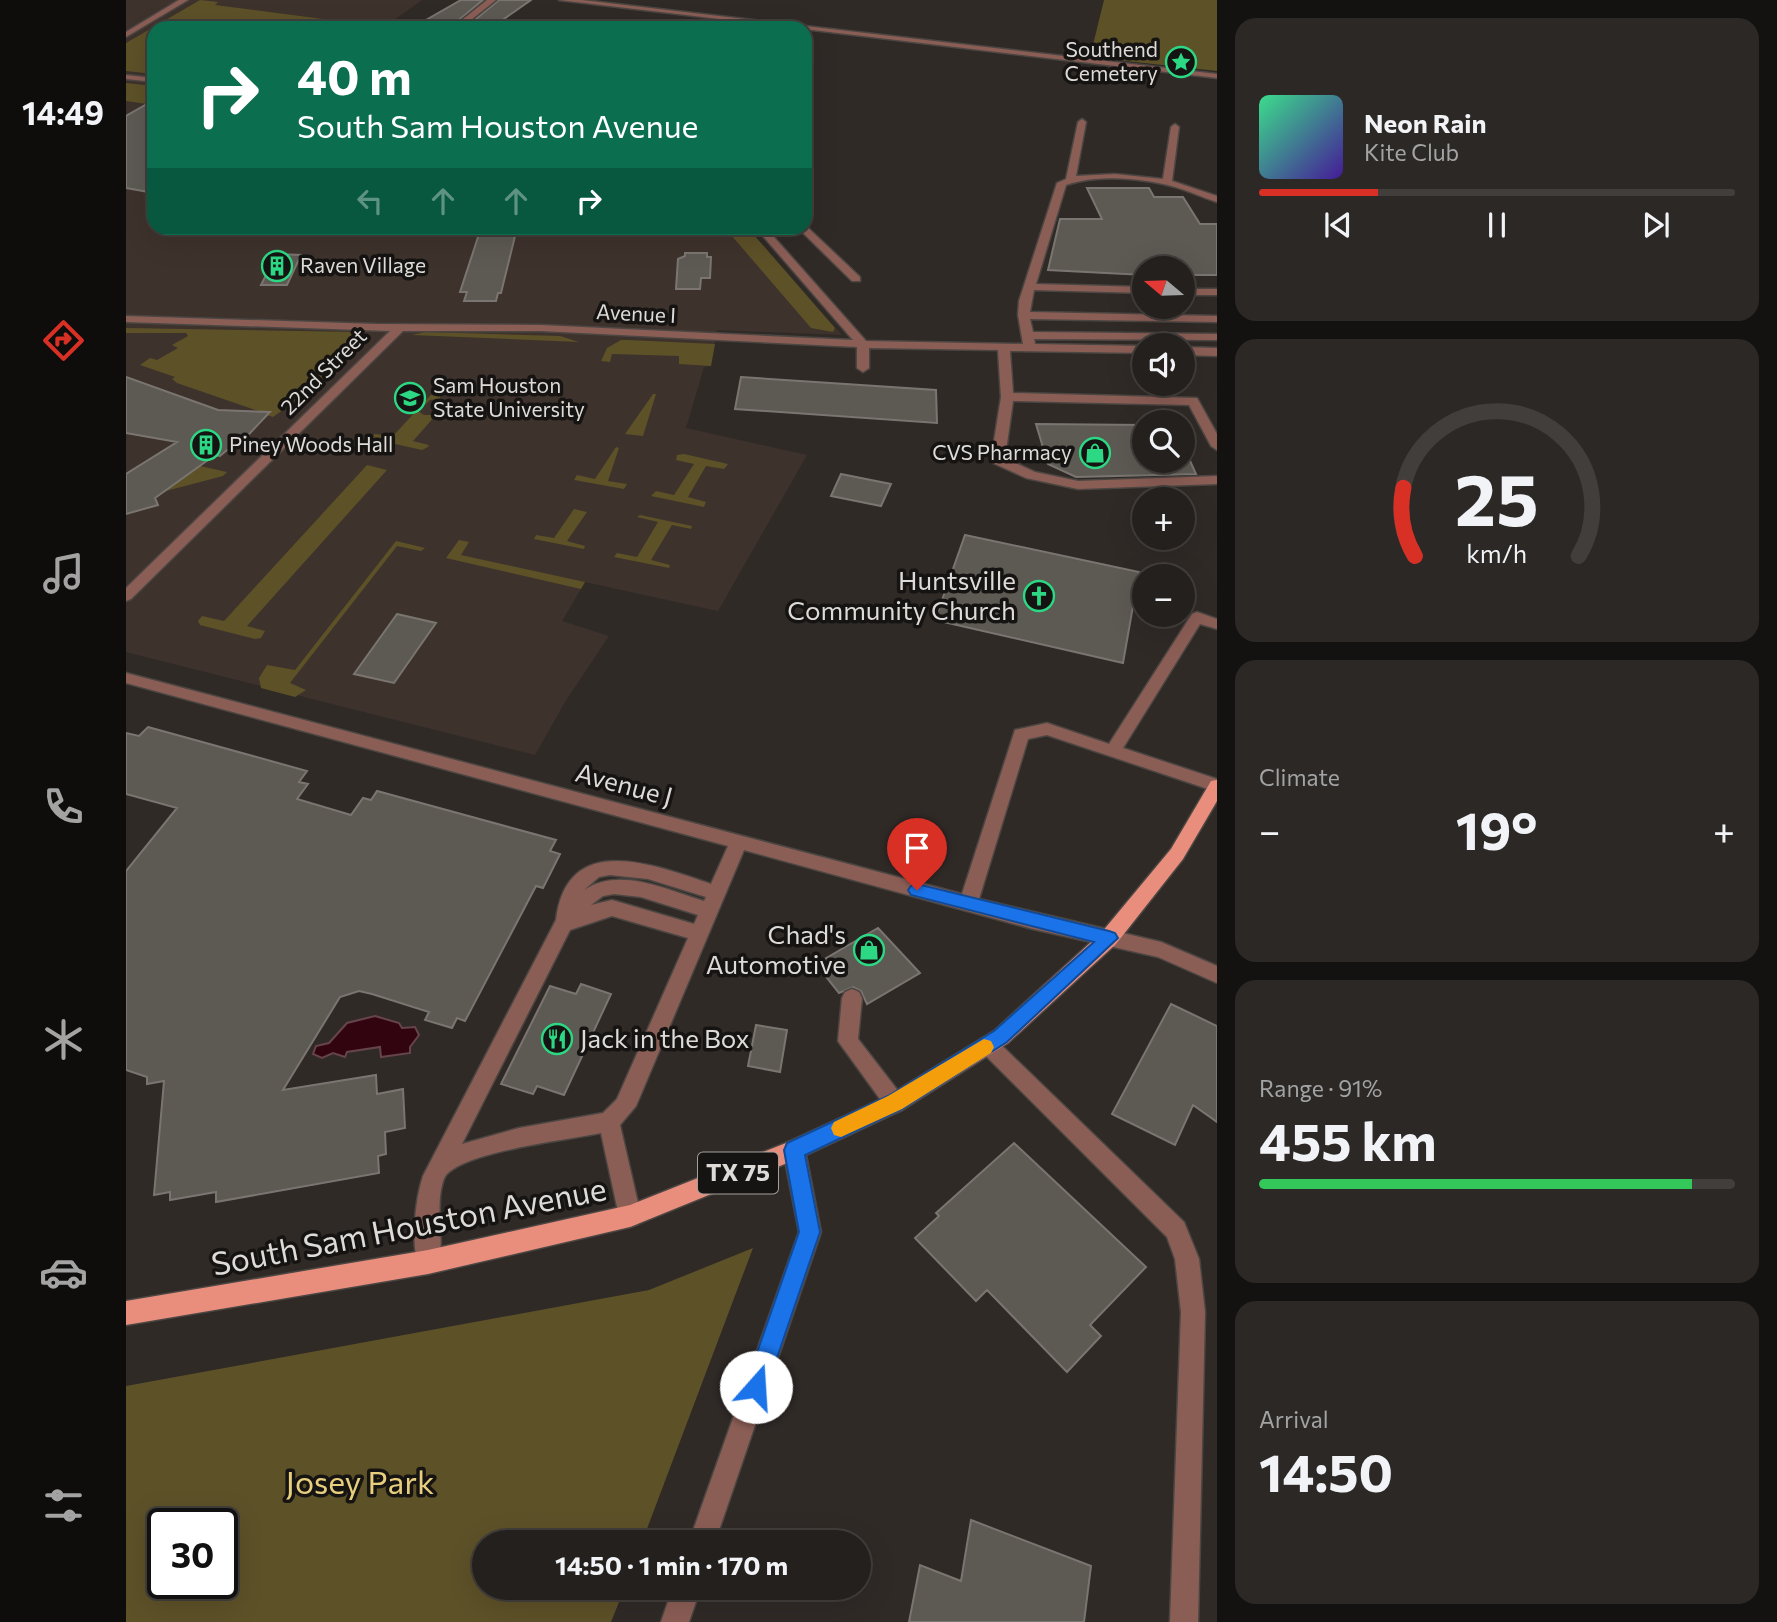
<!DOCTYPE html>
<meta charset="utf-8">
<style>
body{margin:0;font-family:Commissioner,sans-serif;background:#2c2826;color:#f1f3f6;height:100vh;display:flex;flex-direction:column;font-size:26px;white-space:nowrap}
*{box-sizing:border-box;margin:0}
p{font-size:23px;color:#a3a3a4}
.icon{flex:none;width:38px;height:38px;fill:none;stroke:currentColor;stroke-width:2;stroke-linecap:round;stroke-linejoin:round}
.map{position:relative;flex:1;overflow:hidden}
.panel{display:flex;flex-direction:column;gap:18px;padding:18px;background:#141210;width:560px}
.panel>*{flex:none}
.banner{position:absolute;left:21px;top:21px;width:665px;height:214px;border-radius:21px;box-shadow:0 7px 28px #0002,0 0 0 2px #413e3b;background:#0b6e4f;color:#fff;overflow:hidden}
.needle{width:46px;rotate:289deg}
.buttons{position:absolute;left:1006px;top:256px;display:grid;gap:14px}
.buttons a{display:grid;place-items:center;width:63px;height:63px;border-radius:50%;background:#24201d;box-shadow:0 7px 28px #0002,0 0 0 2px #413e3b;font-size:35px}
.speed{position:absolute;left:21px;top:1508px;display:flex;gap:14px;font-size:35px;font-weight:700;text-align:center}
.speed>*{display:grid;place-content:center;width:91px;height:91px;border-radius:50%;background:#24201d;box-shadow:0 7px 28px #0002,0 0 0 2px #413e3b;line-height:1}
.speed .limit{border:4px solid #111;border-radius:10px;background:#fff;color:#111}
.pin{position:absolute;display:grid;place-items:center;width:60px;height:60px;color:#fff;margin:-72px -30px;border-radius:50% 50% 50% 0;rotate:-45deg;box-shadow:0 0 7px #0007}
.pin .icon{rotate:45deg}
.me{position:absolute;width:77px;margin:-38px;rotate:19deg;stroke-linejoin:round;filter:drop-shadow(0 0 5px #0008)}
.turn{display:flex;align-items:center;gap:24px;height:147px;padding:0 35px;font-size:32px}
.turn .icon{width:91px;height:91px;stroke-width:2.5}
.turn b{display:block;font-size:49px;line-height:60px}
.lanes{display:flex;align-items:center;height:66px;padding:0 35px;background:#0003;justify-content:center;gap:35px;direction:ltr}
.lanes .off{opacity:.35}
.big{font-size:52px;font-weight:700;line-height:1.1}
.panel .card{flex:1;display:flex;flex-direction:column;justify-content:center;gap:10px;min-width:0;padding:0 24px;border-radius:21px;background:#2c2826}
.panel .dial{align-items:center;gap:0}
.dial svg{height:182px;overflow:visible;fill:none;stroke:#413e3b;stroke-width:7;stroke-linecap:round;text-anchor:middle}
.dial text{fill:#f1f3f6;stroke:none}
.song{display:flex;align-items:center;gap:21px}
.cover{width:84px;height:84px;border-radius:10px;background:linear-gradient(135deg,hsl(150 70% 55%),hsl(260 70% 35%))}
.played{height:7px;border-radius:4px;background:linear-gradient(90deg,#d93025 25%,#413e3b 25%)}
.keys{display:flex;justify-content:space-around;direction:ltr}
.heat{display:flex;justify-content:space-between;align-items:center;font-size:38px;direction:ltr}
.charge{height:10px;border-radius:5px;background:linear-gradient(90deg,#34c759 91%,#413e3b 0)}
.trip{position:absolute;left:346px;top:1530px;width:399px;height:70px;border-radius:35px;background:#24201d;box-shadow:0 7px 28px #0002,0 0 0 2px #413e3b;font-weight:700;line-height:70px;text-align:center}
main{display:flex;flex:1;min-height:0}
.tabs{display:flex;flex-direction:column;width:126px;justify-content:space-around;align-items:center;background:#0e0d0c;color:#a3a3a4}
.tabs .icon{width:49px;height:49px}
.tabs .on{color:#d93025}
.tabs b{font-size:32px;color:#f1f3f6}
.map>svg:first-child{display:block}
.built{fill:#3e322c}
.green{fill:#5d5128;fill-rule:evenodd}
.water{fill:#320410;stroke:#66444c;stroke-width:2}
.building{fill:#5d5953;stroke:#7a7570;stroke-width:2}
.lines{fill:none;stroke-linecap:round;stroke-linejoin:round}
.minor-casing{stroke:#4c4643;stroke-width:3}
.major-casing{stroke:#4c4643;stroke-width:3}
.minor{fill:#8b5e55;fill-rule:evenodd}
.major{fill:#e98e7d;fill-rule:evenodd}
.route{fill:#1a73e8;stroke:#114b97;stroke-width:2}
.slow{fill:#f59e0b}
.labels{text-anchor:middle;stroke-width:7;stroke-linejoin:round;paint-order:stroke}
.far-poi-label{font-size:21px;fill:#dedad7;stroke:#161412;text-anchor:start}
.far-street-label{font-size:21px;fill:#dedad7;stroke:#161412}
.shield{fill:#161412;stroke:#a29f9c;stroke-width:2}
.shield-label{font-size:24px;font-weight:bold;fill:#dedad7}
.poi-label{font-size:26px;fill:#dedad7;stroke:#161412;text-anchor:end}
.street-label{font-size:26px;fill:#dedad7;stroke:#161412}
.near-street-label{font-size:32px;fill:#dedad7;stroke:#161412}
.near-park-label{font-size:32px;fill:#e7cf7e;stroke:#161412}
</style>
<main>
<nav class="tabs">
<b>14:49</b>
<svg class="icon on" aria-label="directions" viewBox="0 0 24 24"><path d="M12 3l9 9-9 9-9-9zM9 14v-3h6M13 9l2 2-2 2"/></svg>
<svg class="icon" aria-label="music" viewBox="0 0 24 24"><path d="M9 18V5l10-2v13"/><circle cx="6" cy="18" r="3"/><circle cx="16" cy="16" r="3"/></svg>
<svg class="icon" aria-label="phone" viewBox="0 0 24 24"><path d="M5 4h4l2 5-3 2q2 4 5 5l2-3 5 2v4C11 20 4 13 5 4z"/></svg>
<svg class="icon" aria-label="climate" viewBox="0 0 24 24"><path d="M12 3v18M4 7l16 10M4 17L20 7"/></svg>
<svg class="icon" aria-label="car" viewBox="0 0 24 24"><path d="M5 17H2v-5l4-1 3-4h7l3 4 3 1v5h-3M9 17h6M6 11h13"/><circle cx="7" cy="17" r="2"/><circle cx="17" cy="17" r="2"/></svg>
<svg class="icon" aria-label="filters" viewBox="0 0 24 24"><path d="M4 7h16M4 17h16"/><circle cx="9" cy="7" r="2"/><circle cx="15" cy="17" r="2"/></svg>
</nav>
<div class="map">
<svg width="1091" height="1622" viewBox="0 0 1091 1622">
<rect width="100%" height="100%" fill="#302a27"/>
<!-- built -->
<path class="built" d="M0 0H296L257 28H28V228H619L716 335 591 330 585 366 578 367 560 428 681 455 592 611 459 582 436 621 483 636 439 702 409 755 0 652Z"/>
<!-- green -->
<path class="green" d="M74 0 92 2 89 5 266 28H28V74L0 71V43Z
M978 0H1091V71L964 57Z
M0 83 28 86V105L0 101Z
M599 228H622L709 328 707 332 685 328Z
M0 328 231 332V335L239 342 178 400 172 399 147 417 141 415 143 412 132 411 51 383 46 379 49 377 14 365 24 358 31 360 52 348 46 345 62 336 60 333H0Z
M299 332 434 336 453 342 286 335Z
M495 340H502L589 344 585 366 553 364V356L486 354 484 362 475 361 481 348Z
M313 386 316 387 314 399 304 400 292 411 298 415H310L287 441 303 445 302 447 296 450 247 439 248 434 267 436Z
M527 394H530L517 436 499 434Z
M490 447 493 448 482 481 501 484 498 489 448 480 451 475 469 479Z
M558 454 602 464 598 469 580 466 562 497 580 502 578 507 525 496 530 491 548 495 568 464 550 460 551 455Z
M241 465 261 470 121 626 139 631 135 638 129 639 74 625 72 621 76 616 98 621Z
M74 466 101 472 97 476 36 492Z
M448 509 461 512 441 541 459 546 458 549 408 539 410 535 428 538Z
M514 515 566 526 565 529 546 525 525 560 544 565 543 568 488 557 491 553 511 557 532 522 511 517Z
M333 540 343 542 335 555 459 582 455 589 320 558Z
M270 541 299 548 295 551 271 546 164 683 180 690 169 697 135 688 133 678 141 665 169 670Z
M627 1248 516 1542H359V1587H499L485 1622H0V1386L523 1290ZM37 1524H96V1584H37Z"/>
<!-- water -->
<path class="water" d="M249 1016 273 1023 276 1028 289 1027 293 1035 284 1047V1053L255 1057 254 1047 221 1052 219 1057 207 1053 196 1058 187 1054 190 1046 203 1043 221 1023Z"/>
<!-- building -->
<path class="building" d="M335 0H357L323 28H286Z
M373 0H405L365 28H339Z
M28 100V193L0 188V116Z
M961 188H1023L1028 197H1057L1074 224H1091V275H1057V268H1018V275L922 270 934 219H976Z
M355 228H391L375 293H372L370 301H338L341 292H334Z
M559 253H581V257H585L584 278H575L574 289H550L552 259 559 256Z
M151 254 175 255 161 285H135Z
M0 377 92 410 144 412 107 451 101 450 94 456 89 455 29 498 32 505 0 514V474L51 442 0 433Z
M615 377 810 390 811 423 609 409Z
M910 424 1018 425V460H1057V445L1070 474 950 477 922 464Z
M715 474 765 484 755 506 705 496Z
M839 535 1013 572 997 663 809 620Z
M271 614 310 623 268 683 228 674Z
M22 727 181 771 173 782 182 784 171 799 225 815 237 798 245 800 251 791 430 840 424 851 434 854 417 888 410 886 339 1021 331 1018 326 1028 299 1020 303 1012 246 994 233 991 214 997 157 1090 250 1075 251 1094 277 1089 279 1128 259 1132 260 1154 252 1156 253 1173 90 1202V1192L44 1200V1192L28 1195 38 1081 21 1084V1077L0 1070V871L51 808 0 794V733L13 736Z
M752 928 794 973 741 1004 735 991 727 987 713 993 690 964Z
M455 984 485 994 438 1095 411 1086 407 1094 375 1084 424 986 450 994Z
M1045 1004 1091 1026V1122L1067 1105 1049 1145 986 1114Z
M630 1025 661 1030 654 1072 622 1066Z
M888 1143 1020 1267 964 1325 975 1336 941 1372 861 1290 850 1301 789 1238 813 1216 810 1213Z
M845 1520 965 1566 958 1622H783L794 1565 835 1581Z"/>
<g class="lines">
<!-- minor casing -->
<g class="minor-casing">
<path id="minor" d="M53 0H62L0 37V32Z
M361 0H370L335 28H326Z
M433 0H456L1091 74V78Z
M0 75 28 78V82L0 79Z
M956 119 960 122 950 176 989 174 1037 179 1045 127 1049 124 1053 127 1046 181 1091 196V202C1077 198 1064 191 1049 187 1017 178 973 174 940 185L910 284 1018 287V293L908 290 904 312 1091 316V322L904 319 907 332 1091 334V340L908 339 909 344 1018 346V353L884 351 887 393 1071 398 1091 434V450L1085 446 1063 405 887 401 879 458 909 472 952 481 1091 476V484L952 489 900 478 867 463 865 460 875 397 872 350 743 348V368L737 372 731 368V347L415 331H277L5 599 0 601V588L264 331 0 322V316L250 324 415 325 727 340 630 228H640L740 341 897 344 892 315 893 301 931 183 940 179 952 122Z
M679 225 734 277V281H726L672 228Z
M1057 289H1091V295H1057Z
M1057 347 1091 348V356L1057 355Z
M1071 612 1091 619V629L1074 624 997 748 1091 779V792L921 735 902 739 853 899 1035 942 1091 966V983L1032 957 907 929 618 850 510 1106 494 1125 515 1216 512 1224 504 1227 496 1224 493 1216 475 1133C441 1140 341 1151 320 1175 317 1179 316 1185 315 1190 310 1216 320 1247 310 1270L302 1274 294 1270C284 1247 289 1200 297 1176L430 920C441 830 528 865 585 884L602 846 0 683V673L836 894 889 730 921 723 983 744 1066 614ZM484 875 522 879 580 897 578 901C541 890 494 866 458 890L473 877ZM488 894 515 897 572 915 568 924 486 900 465 905 477 896ZM486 916 562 938 491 1099 477 1113 393 1128 336 1144 444 930Z
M726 989 733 992 736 998 732 1039 776 1096 780 1103 776 1110 769 1113 762 1110 712 1041 716 998 719 992Z
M862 1036 869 1039 1058 1222 1073 1259 1079 1312 1072 1622H1044L1055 1312 1049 1259 1041 1237 855 1051 852 1045 855 1039Z
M668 1140 676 1143 679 1150 695 1232 589 1542H563L673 1232 657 1150 660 1143Z
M547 1587H575L563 1622H535Z"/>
</g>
<!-- major casing -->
<g class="major-casing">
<path id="major" d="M1091 780V801L1057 859 990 944 882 1043 776 1110 676 1157 504 1227 302 1274 0 1325V1301L302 1250 504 1205 660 1143 762 1096 868 1031 976 932 1045 849 1085 781Z"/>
</g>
<!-- minor -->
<use href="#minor" class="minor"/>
<!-- major -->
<use href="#major" class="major"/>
</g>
<!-- route -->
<path class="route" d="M791 884 983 931 989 933 992 938 881 1042 776 1109 679 1155 694 1232 641 1387 638 1395 630 1398 622 1395 619 1387 673 1232 658 1150 661 1143 762 1096 868 1031 968 942 785 895 782 890 785 886Z"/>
<!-- slow -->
<path class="slow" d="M858 1039 865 1041 868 1047 865 1053 776 1109 715 1137 708 1135 705 1128 708 1122 762 1096Z"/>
<!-- icons -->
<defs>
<g id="sight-ring" transform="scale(1.575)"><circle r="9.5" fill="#161412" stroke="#2cd884" stroke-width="1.5"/><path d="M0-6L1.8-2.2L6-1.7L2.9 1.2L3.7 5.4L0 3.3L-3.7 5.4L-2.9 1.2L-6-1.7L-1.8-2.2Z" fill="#2cd884"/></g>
<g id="building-ring" transform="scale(1.575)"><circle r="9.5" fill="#161412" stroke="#2cd884" stroke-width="1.5"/><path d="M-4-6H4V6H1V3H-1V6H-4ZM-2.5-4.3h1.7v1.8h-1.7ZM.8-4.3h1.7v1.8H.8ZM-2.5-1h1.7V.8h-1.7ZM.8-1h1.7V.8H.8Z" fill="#2cd884"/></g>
<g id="university-ring" transform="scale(1.575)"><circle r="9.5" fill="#161412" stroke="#2cd884" stroke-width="1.5"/><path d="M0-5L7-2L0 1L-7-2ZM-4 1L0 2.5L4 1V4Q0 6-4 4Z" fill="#2cd884"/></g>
<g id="shop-ring" transform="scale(1.575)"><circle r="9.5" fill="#161412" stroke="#2cd884" stroke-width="1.5"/><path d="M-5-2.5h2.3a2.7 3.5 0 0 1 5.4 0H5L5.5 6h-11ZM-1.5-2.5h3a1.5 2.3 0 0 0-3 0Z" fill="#2cd884"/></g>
<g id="church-ring" transform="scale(1.575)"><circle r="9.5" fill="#161412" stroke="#2cd884" stroke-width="1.5"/><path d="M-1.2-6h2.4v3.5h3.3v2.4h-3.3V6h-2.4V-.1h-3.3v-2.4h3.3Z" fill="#2cd884"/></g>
<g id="restaurant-ring" transform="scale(1.575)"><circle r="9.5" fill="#161412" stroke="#2cd884" stroke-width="1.5"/><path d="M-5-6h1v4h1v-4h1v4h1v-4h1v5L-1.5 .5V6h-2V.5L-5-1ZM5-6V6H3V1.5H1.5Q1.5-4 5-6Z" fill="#2cd884"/></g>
</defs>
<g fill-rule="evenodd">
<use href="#sight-ring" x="1055" y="62"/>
<use href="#building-ring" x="151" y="266"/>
<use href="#university-ring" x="284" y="398"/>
<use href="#building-ring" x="80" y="445"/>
<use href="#shop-ring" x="969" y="453"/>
<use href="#church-ring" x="913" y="596"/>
<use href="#shop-ring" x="743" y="950"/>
<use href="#restaurant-ring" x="431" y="1039"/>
</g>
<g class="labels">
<!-- far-poi labels -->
<g class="far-poi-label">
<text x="1032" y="57" text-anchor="end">Southend<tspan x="1032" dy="24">Cemetery</tspan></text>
<text x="174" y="273">Raven Village</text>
<text x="307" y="393">Sam Houston<tspan x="307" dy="24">State University</tspan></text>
<text x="103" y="452">Piney Woods Hall</text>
<text x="946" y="460" text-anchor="end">CVS Pharmacy</text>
</g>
<!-- far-street labels -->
<g class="far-street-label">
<text transform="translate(510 314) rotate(3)" y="7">Avenue I</text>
<text transform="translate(198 372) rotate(-45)" y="7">22nd Street</text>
</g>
<!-- shield labels -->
<rect class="shield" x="572" y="1152.5" width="80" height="41" rx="5"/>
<g class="shield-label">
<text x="612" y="1181">TX 75</text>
</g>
<!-- poi labels -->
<g class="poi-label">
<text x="890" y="590">Huntsville<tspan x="890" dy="30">Community Church</tspan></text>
<text x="720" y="944">Chad's<tspan x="720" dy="30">Automotive</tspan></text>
<text x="454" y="1048" text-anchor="start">Jack in the Box</text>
</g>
<!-- street labels -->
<g class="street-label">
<text transform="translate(498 785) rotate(15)" y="9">Avenue J</text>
</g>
<!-- near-street labels -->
<g class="near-street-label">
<text transform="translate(283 1227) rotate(-11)" y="11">South Sam Houston Avenue</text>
</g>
<!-- near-park labels -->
<g class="near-park-label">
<text x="234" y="1494">Josey Park</text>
</g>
</g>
</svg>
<div class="buttons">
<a><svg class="needle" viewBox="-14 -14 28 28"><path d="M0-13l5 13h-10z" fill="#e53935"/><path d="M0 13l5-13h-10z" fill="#a3a3a4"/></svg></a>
<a><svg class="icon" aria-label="sound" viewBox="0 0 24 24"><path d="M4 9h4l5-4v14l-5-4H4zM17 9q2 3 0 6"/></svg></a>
<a><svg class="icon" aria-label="search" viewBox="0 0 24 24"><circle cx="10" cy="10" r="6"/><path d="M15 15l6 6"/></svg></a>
<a>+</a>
<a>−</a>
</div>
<div class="speed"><div class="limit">30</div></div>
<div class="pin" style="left:791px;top:890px;background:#d93025"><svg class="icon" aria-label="arrive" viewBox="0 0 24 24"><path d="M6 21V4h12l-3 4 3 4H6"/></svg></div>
<svg class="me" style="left:630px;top:1387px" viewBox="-20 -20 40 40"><circle r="19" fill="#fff"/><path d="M0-13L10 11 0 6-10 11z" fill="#1a73e8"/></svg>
<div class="trip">14:50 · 1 min · 170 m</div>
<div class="banner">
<div class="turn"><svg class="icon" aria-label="right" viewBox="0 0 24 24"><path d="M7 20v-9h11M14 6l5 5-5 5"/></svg><div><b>40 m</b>South Sam Houston Avenue</div></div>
<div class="lanes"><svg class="icon off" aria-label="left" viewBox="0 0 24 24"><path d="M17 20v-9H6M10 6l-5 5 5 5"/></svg><svg class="icon off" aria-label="ahead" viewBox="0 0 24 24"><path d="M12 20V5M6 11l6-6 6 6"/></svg><svg class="icon off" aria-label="ahead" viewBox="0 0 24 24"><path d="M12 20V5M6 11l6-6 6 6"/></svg><svg class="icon" aria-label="right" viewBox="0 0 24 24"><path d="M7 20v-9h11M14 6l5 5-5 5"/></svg></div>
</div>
</div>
<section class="panel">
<div class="card">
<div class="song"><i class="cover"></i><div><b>Neon Rain</b><p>Kite Club</p></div></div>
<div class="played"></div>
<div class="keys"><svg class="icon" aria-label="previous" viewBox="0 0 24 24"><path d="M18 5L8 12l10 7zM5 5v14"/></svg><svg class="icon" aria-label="pause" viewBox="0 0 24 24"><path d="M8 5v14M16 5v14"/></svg><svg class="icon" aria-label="next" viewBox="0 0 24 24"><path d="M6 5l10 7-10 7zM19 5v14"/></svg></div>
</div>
<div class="card dial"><svg viewBox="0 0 100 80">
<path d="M14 69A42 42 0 1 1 86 69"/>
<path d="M14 69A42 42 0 0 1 9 39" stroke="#d93025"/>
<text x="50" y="56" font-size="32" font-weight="700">25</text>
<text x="50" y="72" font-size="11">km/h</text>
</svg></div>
<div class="card"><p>Climate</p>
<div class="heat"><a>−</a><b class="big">19°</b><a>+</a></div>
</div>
<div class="card"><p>Range · 91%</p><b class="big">455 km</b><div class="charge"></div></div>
<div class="card"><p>Arrival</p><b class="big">14:50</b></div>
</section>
</main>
